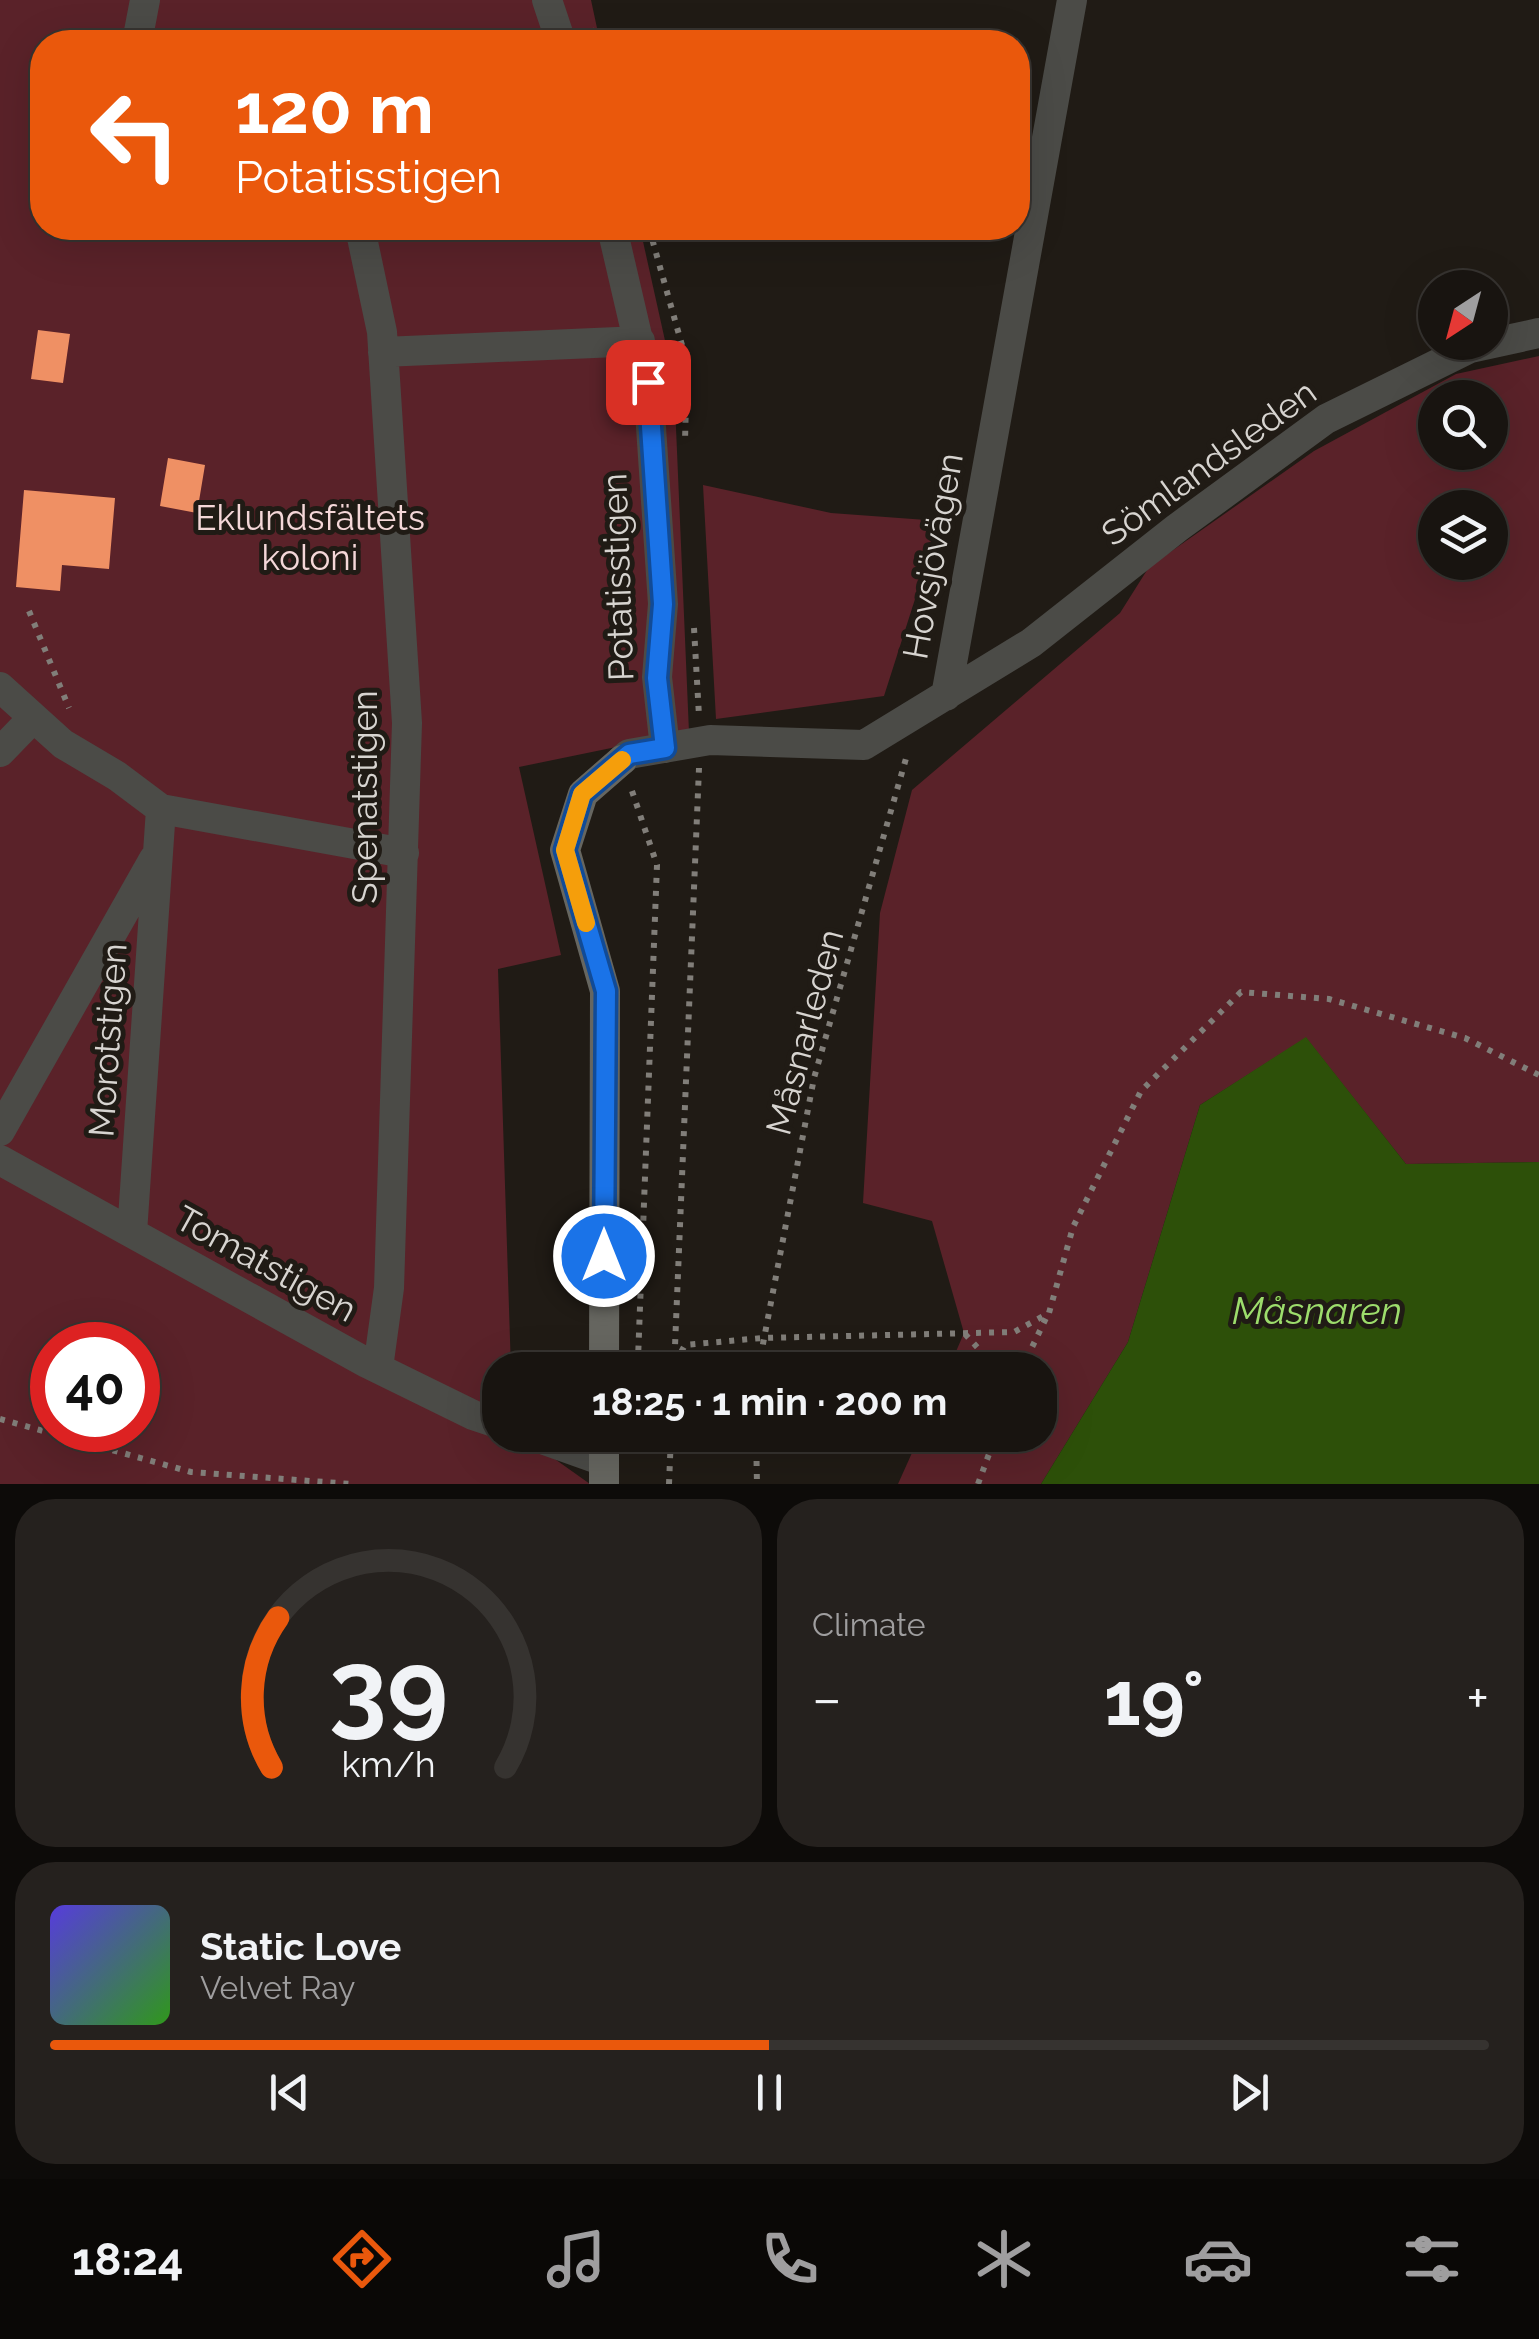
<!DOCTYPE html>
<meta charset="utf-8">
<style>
body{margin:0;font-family:Raleway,sans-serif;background:#25211e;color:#f1f3f6;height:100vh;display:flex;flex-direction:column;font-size:38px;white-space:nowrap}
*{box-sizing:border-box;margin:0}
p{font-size:32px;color:#9f9e9f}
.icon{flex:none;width:55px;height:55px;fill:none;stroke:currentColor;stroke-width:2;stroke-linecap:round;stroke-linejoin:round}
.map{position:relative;height:1484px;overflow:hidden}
.drawer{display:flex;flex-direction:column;gap:15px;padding:15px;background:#0d0b09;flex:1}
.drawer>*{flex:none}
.top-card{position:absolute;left:30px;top:30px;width:1000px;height:210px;border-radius:40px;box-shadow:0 10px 40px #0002,0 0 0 2px #363330;background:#ea580c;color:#fff;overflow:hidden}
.needle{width:65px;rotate:216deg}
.buttons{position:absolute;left:1418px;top:270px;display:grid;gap:20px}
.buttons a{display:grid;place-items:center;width:90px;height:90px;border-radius:50%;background:#181410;box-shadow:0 10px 40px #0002,0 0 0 2px #363330;font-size:50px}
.speed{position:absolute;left:30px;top:1322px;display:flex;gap:20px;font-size:50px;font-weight:700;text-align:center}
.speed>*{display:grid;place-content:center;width:130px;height:130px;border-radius:50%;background:#181410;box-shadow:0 10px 40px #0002,0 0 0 2px #363330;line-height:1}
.speed .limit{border:15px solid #d22;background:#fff;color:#111}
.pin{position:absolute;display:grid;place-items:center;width:85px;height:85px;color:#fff;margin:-42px;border-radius:20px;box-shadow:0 5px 15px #0006}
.me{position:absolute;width:110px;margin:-55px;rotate:0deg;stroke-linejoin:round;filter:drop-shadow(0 0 8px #0008)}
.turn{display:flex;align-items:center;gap:35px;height:210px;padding:0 40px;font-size:45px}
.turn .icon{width:130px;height:130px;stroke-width:2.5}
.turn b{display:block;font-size:70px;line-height:85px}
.big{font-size:75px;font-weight:700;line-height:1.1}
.drawer .card{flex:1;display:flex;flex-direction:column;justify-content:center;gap:15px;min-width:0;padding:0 35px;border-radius:40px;background:#25211e}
.drawer .dial{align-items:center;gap:0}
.dial svg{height:260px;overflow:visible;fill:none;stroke:#363330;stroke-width:7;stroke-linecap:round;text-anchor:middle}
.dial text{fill:#f1f3f6;stroke:none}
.song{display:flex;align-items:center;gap:30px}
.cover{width:120px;height:120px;border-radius:15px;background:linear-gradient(135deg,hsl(250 70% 55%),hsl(110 70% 35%))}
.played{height:10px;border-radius:5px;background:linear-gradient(90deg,#ea580c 50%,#363330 50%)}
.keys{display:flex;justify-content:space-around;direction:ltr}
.heat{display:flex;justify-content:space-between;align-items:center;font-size:55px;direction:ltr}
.drawer .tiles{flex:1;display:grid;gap:15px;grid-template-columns:1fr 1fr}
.card:last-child{grid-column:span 2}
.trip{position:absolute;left:482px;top:1352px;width:575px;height:100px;border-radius:40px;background:#181410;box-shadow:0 10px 40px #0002,0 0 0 2px #363330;font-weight:700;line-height:100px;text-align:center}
.menu{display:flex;height:160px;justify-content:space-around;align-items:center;background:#0a0806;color:#9f9e9f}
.menu .icon{width:70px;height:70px}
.menu .current{color:#ea580c}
.menu b{font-size:45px;color:#f1f3f6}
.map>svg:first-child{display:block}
.green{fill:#5a2229;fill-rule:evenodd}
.water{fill:#2d5009}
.building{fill:#ef9064}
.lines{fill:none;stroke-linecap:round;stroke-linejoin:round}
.path{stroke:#817e79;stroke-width:6;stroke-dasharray:5 8;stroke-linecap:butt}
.street{stroke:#4b4b47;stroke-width:30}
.secondary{stroke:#666660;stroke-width:30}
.route-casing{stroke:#114b97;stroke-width:25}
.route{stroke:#1a73e8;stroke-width:18}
.slow{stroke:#f59e0b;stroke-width:18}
.labels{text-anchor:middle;stroke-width:10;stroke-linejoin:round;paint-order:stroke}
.street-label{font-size:35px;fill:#d7d4d0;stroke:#201b15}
.park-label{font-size:35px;fill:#f4d7d8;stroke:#201b15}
.water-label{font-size:38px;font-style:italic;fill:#9ddd6c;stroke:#201b15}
</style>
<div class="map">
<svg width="1539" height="1484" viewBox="0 0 1539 1484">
<rect width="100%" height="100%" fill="#201b15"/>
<!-- green -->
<path class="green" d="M0 0H591L600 42H42V228H640L674 381 689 732 519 767 561 955 498 969 511 1370H500V1435H521L590 1484H0ZM52 1345H138V1430H52Z
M1539 356V1162L1406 1164 1306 1038 1200 1105 1128 1342 1041 1484H898L920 1435H1040V1370H948L964 1333 932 1221 863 1203 880 913 912 790 1120 613 1149 567 1314 451 1456 374ZM1435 398H1490V452H1435ZM1435 508H1490V562H1435Z
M703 485 831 513 940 521 884 696 716 719Z"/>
<!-- water -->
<path class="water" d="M1306 1037 1406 1164 1539 1162V1484H1041L1128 1342 1200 1105Z"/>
<!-- building -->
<path class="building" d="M38 330 70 334 63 383 31 379Z
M168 458 205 465 197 513 160 506Z
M24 490 115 498 109 569 62 565 60 591 16 587Z"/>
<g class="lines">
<!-- path -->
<path class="path" d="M591 29 597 42
M649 228 687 363 685 441
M29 611 69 708
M694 628 699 716
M632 791 657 865 638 1359
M965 1334 998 1370
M675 1363 685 1345 762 1338 1014 1332 1049 1313 1073 1227 1141 1091 1241 992 1329 999 1465 1038 1539 1075
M674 1370 699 768
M758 1370 814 1078 907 755
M1021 1370 1048 1314
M0 1419 191 1472 351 1484
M756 1435 757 1484
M669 1484 671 1435
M978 1484 996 1435"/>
<!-- street -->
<path class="street" d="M547 0 561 42
M137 42 145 0
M360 228 382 332 407 723 389 1288 378 1368
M612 228 648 383 663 604 657 677 665 748
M383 352 640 341
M0 687 63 744 117 776 161 809 404 853
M946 696 1072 0
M0 752 33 718
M622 760 629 754 710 740 864 745 1031 643 1177 528 1326 419 1470 348 1539 333
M0 1131 154 859
M0 1160 367 1363 473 1415 500 1424
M132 1233 161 809
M531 1435 604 1461"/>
<!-- secondary -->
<path class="secondary" d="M604 1370 605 991 565 850 583 794 622 760
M604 1484V1435"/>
</g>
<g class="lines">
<!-- route casing -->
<g class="route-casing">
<path id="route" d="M604 1256 606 991 565 850 582 794 629 754 665 748 657 678 663 604 648 382"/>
</g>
<!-- route -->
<use href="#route" class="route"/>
<!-- slow -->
<path class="slow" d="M586 923 565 850 582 794 622 760"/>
</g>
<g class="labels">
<!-- street labels -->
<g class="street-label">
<text transform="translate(1209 463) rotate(-36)" y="12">Sömlandsleden</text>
<text transform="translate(933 556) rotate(-80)" y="12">Hovsjövägen</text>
<text transform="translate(618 577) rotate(-92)" y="12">Potatisstigen</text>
<text transform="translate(365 797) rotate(-90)" y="12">Spenatstigen</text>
<text transform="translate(805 1032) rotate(-75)" y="12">Måsnarleden</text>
<text transform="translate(108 1040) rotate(-86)" y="12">Morotstigen</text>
<text transform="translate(266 1264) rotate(29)" y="12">Tomatstigen</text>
</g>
<!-- park labels -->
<g class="park-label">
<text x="310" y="530">Eklundsfältets<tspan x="310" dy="40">koloni</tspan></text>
</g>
<!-- water labels -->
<g class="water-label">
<text x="1317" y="1324">Måsnaren</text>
</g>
</g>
</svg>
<div class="buttons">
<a><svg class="needle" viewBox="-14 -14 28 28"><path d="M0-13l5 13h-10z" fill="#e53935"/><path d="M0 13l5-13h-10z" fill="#9f9e9f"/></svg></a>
<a><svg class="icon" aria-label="search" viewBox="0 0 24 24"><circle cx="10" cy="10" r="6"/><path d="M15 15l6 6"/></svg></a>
<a><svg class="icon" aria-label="layers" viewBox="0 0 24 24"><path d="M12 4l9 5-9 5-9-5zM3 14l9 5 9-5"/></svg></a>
</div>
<div class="speed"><div class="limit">40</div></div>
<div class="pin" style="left:648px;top:382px;background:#d93025"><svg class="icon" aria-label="arrive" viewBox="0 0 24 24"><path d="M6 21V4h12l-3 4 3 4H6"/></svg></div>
<svg class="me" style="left:604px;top:1256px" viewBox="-20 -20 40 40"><circle r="17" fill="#1a73e8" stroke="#fff" stroke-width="3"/><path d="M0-11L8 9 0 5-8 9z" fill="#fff"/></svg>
<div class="trip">18:25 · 1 min · 200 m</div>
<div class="top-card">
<div class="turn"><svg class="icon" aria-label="left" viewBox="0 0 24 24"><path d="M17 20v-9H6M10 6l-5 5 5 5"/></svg><div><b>120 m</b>Potatisstigen</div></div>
</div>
</div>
<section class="drawer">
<div class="tiles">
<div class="card dial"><svg viewBox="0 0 100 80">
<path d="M14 69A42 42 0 1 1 86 69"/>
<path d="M14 69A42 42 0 0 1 16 23" stroke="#ea580c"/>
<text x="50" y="56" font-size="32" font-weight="700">39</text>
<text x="50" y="72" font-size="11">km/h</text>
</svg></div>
<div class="card"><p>Climate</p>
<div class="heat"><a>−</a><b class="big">19°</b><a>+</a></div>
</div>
<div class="card">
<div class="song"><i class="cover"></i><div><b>Static Love</b><p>Velvet Ray</p></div></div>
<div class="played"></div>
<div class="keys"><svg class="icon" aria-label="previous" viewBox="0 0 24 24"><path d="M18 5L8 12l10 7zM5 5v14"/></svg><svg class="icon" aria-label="pause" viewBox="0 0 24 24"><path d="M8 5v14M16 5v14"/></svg><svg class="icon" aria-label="next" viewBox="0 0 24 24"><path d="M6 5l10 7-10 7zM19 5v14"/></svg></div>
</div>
</div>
</section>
<nav class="menu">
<b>18:24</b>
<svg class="icon current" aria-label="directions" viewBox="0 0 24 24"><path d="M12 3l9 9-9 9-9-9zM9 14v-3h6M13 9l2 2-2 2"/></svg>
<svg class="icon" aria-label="music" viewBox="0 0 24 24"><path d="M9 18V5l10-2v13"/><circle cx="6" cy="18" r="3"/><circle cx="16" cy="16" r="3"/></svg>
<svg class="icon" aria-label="phone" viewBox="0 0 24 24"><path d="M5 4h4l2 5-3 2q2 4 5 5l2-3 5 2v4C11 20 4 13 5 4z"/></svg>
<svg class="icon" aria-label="climate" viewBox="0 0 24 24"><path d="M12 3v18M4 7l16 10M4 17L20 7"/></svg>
<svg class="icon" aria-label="car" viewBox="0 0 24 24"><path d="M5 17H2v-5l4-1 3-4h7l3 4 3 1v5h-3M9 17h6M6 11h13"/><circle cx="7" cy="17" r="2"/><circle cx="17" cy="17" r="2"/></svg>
<svg class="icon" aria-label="filters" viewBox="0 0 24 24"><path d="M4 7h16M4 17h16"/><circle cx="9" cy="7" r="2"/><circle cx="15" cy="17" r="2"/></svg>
</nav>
